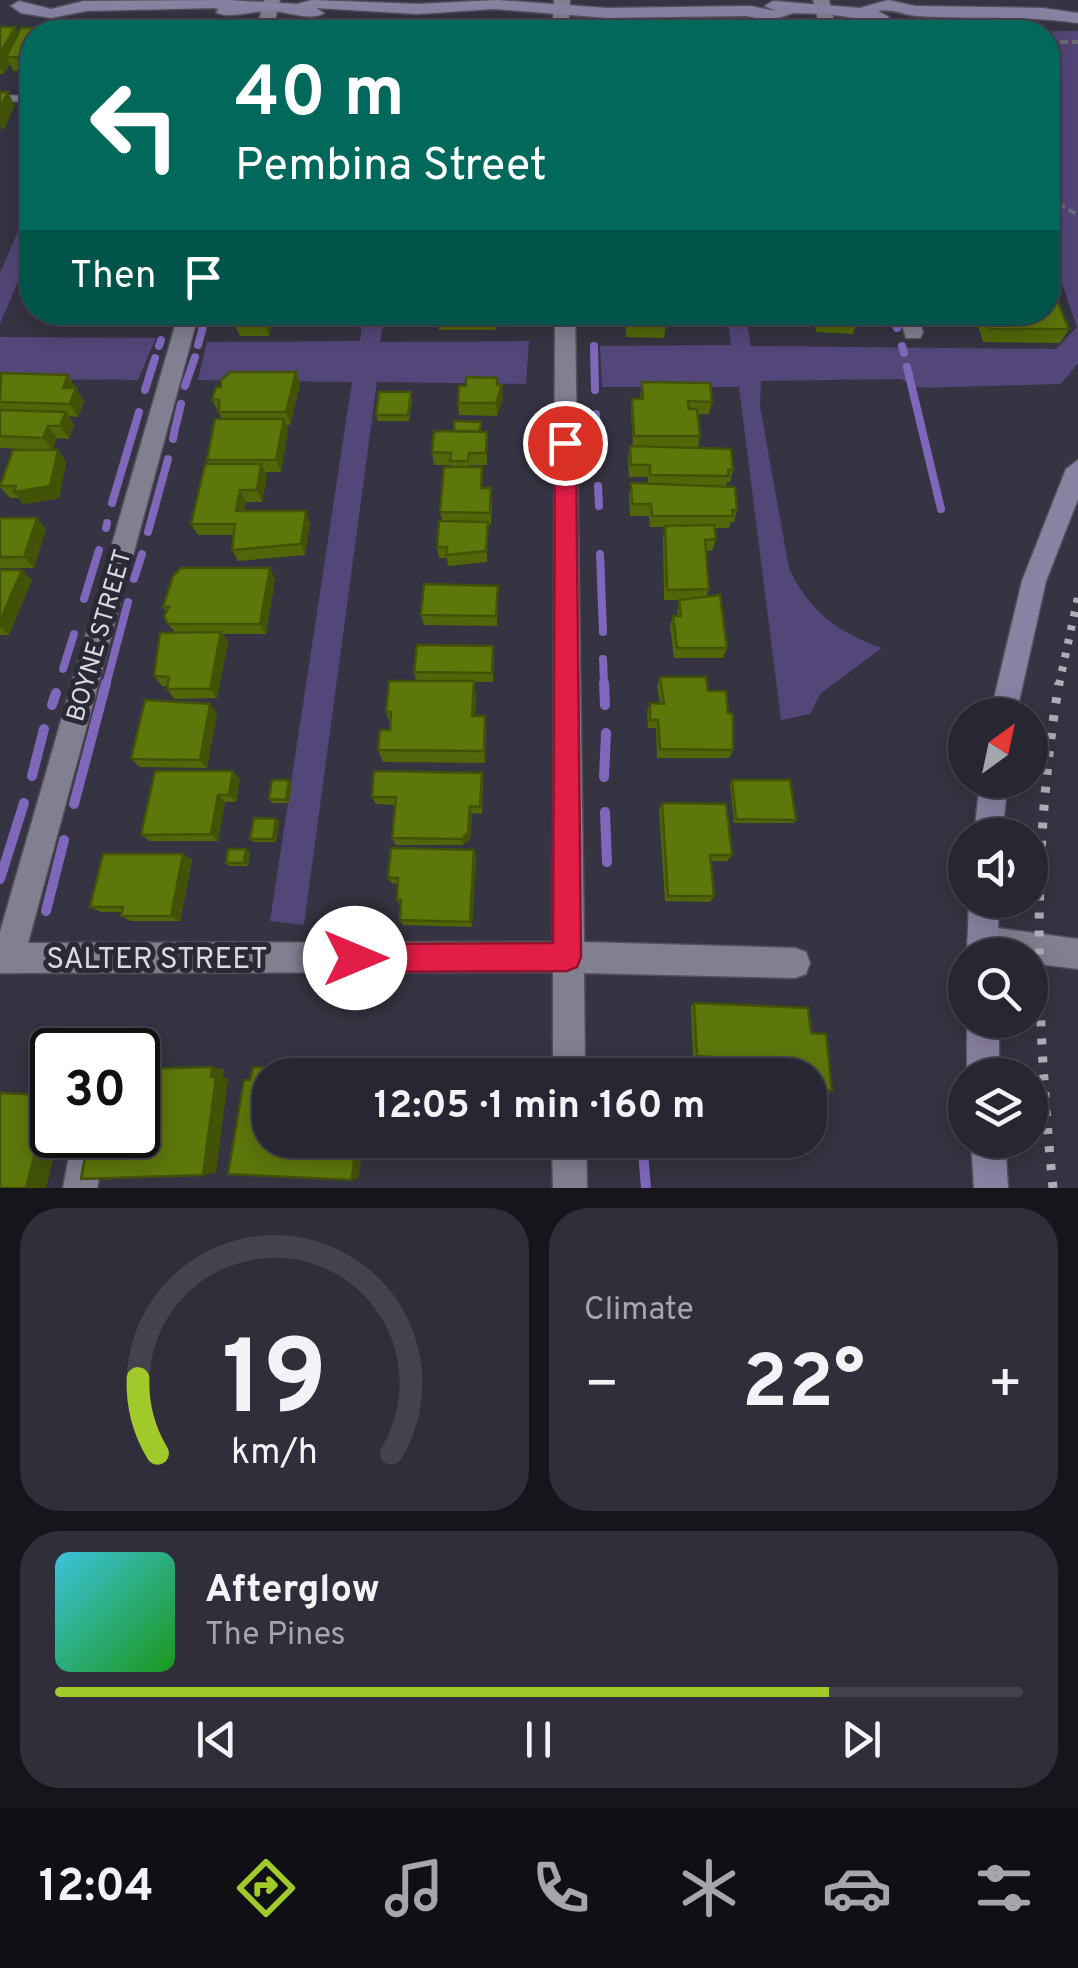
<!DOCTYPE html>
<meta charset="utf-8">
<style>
body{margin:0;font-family:Overpass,sans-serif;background:#302e3a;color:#f1f3f6;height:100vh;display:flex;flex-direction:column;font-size:38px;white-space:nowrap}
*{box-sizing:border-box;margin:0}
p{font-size:32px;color:#a5a5ac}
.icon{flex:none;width:55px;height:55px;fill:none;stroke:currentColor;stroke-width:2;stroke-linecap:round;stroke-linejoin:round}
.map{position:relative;height:1188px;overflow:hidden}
.drawer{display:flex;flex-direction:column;gap:20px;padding:20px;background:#16151c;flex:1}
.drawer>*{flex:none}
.banner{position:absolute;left:20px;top:20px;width:1040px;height:305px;border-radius:40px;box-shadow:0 5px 25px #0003,0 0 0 2px #44434d;background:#00695c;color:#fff;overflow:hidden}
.needle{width:65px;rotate:33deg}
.controls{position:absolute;left:948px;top:698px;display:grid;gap:20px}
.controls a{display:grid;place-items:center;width:100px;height:100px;border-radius:50%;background:#282632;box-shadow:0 5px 25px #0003,0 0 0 2px #44434d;font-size:50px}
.speed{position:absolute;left:30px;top:1028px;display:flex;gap:20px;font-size:50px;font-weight:700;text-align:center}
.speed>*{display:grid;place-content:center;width:130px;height:130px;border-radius:50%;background:#282632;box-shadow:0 5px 25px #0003,0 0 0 2px #44434d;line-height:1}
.speed .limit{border:5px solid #111;border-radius:15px;background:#fff;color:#111}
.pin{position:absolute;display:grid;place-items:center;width:85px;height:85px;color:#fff;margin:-42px;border:5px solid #fff;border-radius:50%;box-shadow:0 2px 10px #0007}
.me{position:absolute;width:110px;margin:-55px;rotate:90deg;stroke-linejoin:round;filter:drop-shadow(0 0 8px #0008)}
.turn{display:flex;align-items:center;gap:35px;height:210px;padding:0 50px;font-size:45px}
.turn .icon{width:130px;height:130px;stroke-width:2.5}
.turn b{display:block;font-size:70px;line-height:85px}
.then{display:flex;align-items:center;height:95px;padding:0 50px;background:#0003;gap:20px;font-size:38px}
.big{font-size:75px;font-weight:700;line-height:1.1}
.drawer .card{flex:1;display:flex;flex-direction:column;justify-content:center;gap:15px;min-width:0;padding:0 35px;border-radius:40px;background:#302e3a}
.drawer .dial{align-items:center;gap:0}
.dial svg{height:260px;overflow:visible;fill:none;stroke:#44434d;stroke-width:7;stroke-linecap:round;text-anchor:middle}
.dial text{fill:#f1f3f6;stroke:none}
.song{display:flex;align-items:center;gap:30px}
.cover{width:120px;height:120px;border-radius:15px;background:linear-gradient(135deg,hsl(190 70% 55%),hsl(120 70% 35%))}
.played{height:10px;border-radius:5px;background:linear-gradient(90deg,#a1c92a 80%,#44434d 80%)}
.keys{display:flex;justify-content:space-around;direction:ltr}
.heat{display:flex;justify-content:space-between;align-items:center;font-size:55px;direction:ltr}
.drawer .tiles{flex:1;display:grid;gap:20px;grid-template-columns:1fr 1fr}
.card:last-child{grid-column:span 2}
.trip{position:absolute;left:252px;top:1058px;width:575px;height:100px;border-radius:40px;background:#282632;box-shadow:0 5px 25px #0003,0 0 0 2px #44434d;font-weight:700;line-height:100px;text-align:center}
.menu{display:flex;height:160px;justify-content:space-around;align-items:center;background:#100f14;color:#a5a5ac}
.menu .icon{width:70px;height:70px}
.menu .selected{color:#a1c92a}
.menu b{font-size:45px;color:#f1f3f6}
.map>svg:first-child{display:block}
.green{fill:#534678}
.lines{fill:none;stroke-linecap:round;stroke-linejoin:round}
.stream-far1{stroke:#7f68bc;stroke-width:8}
.stream{stroke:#7f68bc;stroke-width:10}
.lane-casing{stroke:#53505c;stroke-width:2}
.street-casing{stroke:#53505c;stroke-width:3}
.secondary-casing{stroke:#53505c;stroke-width:3}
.path{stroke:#6c6a77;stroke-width:4;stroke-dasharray:8 4;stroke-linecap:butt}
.lane{fill:#827f90;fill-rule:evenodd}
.street{fill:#827f90;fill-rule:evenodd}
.secondary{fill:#8a82a3;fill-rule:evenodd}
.rail-far1{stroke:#afadb8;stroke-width:8;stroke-dasharray:5 9;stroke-linecap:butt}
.rail{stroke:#afadb8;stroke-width:9;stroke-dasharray:6 12;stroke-linecap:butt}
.wall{fill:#516609}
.shaded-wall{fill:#425308}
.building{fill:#5e770b;stroke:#425308;stroke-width:2.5}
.route{fill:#e11d48;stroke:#92132f;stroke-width:2.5}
.labels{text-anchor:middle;stroke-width:10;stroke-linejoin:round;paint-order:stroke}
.street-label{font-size:25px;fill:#dad9e2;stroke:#2c2937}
.near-street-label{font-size:30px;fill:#dad9e2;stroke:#2c2937}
</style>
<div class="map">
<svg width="1078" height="1188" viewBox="0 0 1078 1188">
<rect width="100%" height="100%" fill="#363342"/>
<!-- green -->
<path class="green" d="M1078 31V363L1061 384 919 388 901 379 761 381 760 406 789 568C809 611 837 632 882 648L821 693 810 714 781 720 739 387H602L600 346 731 345 727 313 745 312 751 346 1056 349 1077 327 1048 243V32H978Z
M32 199V248L0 324V273Z
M363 313H385L380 342 529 341 526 384 377 382 304 925 270 921 352 382 198 380 207 342 360 341Z
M0 337 156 338 138 380 0 379Z"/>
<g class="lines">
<!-- stream-far1 -->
<path class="stream-far1" d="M893 312 897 328
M198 345 207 312
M159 346 161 340
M594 346 595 390
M902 346 904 353
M907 367 941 509
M185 386 195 357
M145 390 155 358
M596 414 597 466
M176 425 181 404
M173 439 175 428
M598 486 599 506
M112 503 139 412
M106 528 107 523
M148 532 168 459
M600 554 603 632
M134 579 142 554
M84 599 99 550
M603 659 604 685
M63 669 74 634
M106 685 128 602"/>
<!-- stream -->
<path class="stream" d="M604 683 605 705
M52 705 56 693
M32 776 44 729
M604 777 606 733
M74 804 106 683
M605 812 607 862
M0 879 24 803
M46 911 64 840
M642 1140 646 1188"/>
<!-- lane casing -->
<g class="lane-casing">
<path id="lane" d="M0 95 32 96V102L0 101Z"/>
</g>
<!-- street casing -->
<g class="street-casing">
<path id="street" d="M264 0H280L272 32H256Z
M554 0H570L568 32H552Z
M813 0H829L837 32H821Z
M179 312H199L28 943 553 942 555 312H575L584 942 795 948 806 952 810 963 806 974 795 978 584 973 585 1075H553V972L0 973V932Z
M898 312H918L923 333 920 338H906Z
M982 926 1078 939V969L1030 963V955L971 952 967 941 971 930Z
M73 1135H107L97 1188H63Z
M552 1140H586L587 1188H553Z"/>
</g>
<!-- secondary casing -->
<g class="secondary-casing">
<path id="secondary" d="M227 0 297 4 312 0 418 4 498 0 607 8 750 6 776 11 765 6 773 1 860 8 888 0 915 6 1042 8 1078 13V23C1024 15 971 20 917 16 902 15 893 8 878 11L889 17 881 22 827 14 794 13 769 21 747 16 607 18 494 9 418 14 316 8 324 13C311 22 286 11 270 11 254 10 228 20 216 12L219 9 214 8 86 11 51 18 21 13 11 6 19 1 51 9 84 1Z
M1078 460V499L1046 581 1016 715H990L1022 581 1066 469Z
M980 780H1008L1002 835H974Z
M969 900H999L997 955H967Z
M967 1020H999V1075H967Z
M971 1140H1005L1008 1188H974Z"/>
</g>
<!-- path -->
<path class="path" d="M177 26 211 27
M482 26 520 28
M1048 42H1078
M1048 182 1056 202 1078 215"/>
<!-- lane -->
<use href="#lane" class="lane"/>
<!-- street -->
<use href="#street" class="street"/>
<!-- secondary -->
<use href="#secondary" class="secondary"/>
<!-- rail-far1 -->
<path class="rail-far1" d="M1059 685 1078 597"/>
<!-- rail -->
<path class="rail" d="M1053 1188C1036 1018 1031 851 1059 683"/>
</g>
<!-- wall -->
<path class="wall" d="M0 27H15L18 34 32 32V71H13L10 64 3 74H0Z
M126 312 117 326H77L70 313Z
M238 312H281L282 320 271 324 269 336H240L234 323Z
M438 312H499L496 330H439Z
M625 312H680L678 325H666L664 338 626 337Z
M812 312H859L853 334 816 332Z
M971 312H1048L1069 329 1060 343 983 342 977 323H971Z
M296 372 300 385 290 425H286L288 431 281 472H265L267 476 262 502H246L244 511 310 522 305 555 238 561 232 550 234 535H198L191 524 209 464 207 460 222 419 212 400 221 387Z
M0 375H68L84 401 78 417 69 416 74 425 69 439 57 438 52 450H58L66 462 59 498 23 504 19 498H10L0 487 47 450 0 448Z
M642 382 712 402 709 414H698L700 436 698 448 733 470 730 482H727L726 487 737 510 734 522H731L729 528H714L716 539 712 551H706L709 589 706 597 727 648 723 658H674L670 626 673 616H677L679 600H664L663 537 665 527H650L649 516H630L629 495 631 483 648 484V477H629L628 458 630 446H633L631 412 632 399H640Z
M498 385 503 398 497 416 459 415 458 403Z
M412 399 409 421H378L376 415Z
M487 432V465H470V467H482V488L492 500 491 525 488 524 487 562 448 566 447 558H439L437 547 442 521 440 512 451 465H434L432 452Z
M0 518 46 529 34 568H0Z
M0 570 32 580 9 635H0Z
M275 579 266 634H222L228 642 217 698 174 699 167 689V686H162L154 676 175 632 168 624 166 612 163 607Z
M498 586 497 626 424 625 421 615Z
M494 656 493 682H474L476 695 475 716H485L486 729 485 763 383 762 378 750 390 730V724L386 712 416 681 414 672Z
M660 677 708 691 733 750 729 758H657L656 728H648L647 712 650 703H660L657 686Z
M217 713 207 768 140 767 131 759Z
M482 773 483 781 482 814 472 813 470 839 463 845H396L392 838 395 805 376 804 372 797Z
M240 779 236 802H225L218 841H150L141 835Z
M732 780 796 820 793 823H734L730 784Z
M292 783 289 803H272L269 799Z
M662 803 732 855 727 861H711L714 896 710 902 665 901 659 810Z
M276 819 279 822 276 842H254L250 839Z
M246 849 250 852 248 866H229L226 863Z
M183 854 192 860 180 921H131L121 916 122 912H101L90 907Z
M476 856 472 927 403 925 400 920 401 905 397 900 398 884 392 883 388 878Z
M694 1003 811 1033 832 1091H810V1075H708V1058H693L691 1006Z"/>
<!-- shaded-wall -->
<path class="shaded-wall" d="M15 27 22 41 6 57 10 64 3 74 0 68V54Z
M8 92 15 106 3 131 0 126V108Z
M110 312H126L117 326Z
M266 312H281L282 320 271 324 269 336 264 323Z
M496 312H499L496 330 495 317Z
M296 372 300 385 290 425 286 412Z
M68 375 84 401 78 417 70 404 63 388Z
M502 385 503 398 497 416 496 403Z
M66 412 74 425 69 439 60 426Z
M284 419 288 431 281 472 276 460Z
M48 426 57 438 52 450 43 438Z
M58 450 66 462 59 498 23 504 14 492Z
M261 464 267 476 262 502 257 490Z
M240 490 246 502 242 522 236 511Z
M306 511 310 522 305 555 301 544Z
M37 518 46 529 34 568 24 557Z
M270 568 275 579 266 634 260 624Z
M22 570 32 580 9 635 0 627V621Z
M221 632 228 642 217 698 210 689Z
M474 681 476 695 474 728 472 716Z
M210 704 217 713 207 768 200 760Z
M485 716 486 729 485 763 484 751Z
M233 771 240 779 236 802 229 795Z
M289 780 292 783 289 803 286 800Z
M218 795 225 802 218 841 211 834Z
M470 806 472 813 470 839 463 845 462 839Z
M276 819 279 822 276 842 273 839Z
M246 849 250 852 248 866 244 863Z
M474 850 476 856 472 927 470 922Z
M183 854 192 860 180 921 171 916Z
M212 1067 224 1069 223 1078H228L216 1173 203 1175Z
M50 1095H52V1135H59L46 1188H26Z
M356 1140H363L359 1178 352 1180Z"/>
<!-- building -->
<path class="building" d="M749 21H774L777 32H751Z
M785 21H813L817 32H788Z
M717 22 746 23 748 32H719Z
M0 27H15L0 54Z
M653 27H714L715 32H653Z
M21 28H54L52 32H32V57H6Z
M62 28H88L86 32H60Z
M128 30 154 32H127Z
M93 31H122V32H92Z
M0 92H8L0 108Z
M1048 295H1055L1069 329H991L985 312H1048Z
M238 312H266L264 323H234Z
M438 312H496L495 317 437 316Z
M627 312H665L666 324H628Z
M820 312H859L858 321 821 319Z
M230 372H296L286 412H219V400H212L216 387H221V380Z
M1 373 68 375 63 388H76L70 404 0 402Z
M466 377 497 378V385H502L496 403H458L459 386H466Z
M642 382 710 383 712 402 688 401 689 409H697L700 436H634L632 399H643Z
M379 392H411L408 415H376Z
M0 410 66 412 60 426H48L43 438 0 436Z
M215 419H284L276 460H207Z
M454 421 481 422 480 431H454Z
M434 431 487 432 486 453H469L468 461H450L451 453 432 452Z
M630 446 731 449 733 470H728L729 476 650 475V465H631Z
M13 450H58L50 486 14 492 16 486H0Z
M205 464H261L257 490H240L236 511H306L301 544 232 550 235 524H191Z
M444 467H482L481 488H491L490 513 440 512Z
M631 483 735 487 737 510H732L733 516H652L651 504H632Z
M0 518H37L24 557H0Z
M439 521 488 522 486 551 446 555 447 547H437Z
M714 525 716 539 705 540 709 589 667 590 665 526Z
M181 568H270L260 624H168L164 616 169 607H163L173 576Z
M0 570H22L0 621Z
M424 584 498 586 496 616 421 615Z
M720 595 727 648H677L673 616H681L679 600Z
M221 632 210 689H167L169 677 154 676 160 633Z
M417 645 493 646 492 673 414 672Z
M660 677H706L708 691H726L728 713 733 714V750L660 749 658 720H650V703L664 704Z
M389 681H474L472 716H485L484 751 378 750 380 730H390L391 712H386Z
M145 700 210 704 200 760 131 759Z
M155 771H233L229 795H218L211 834 141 835Z
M374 771 482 773 480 807 470 806 468 832 462 839 392 838 396 797H372Z
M272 780H289L286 800 269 799Z
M732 780H790L796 820 736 819Z
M662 803 726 804 732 855H710L714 896H668Z
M254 818 276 819 273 839H250Z
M391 848 474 850 470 922 400 920 401 900H397L398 878H388Z
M228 849H246L244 863H226Z
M103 854H183L171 916H121L123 907H90Z
M694 1003 808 1008 811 1033 826 1034 832 1091 810 1090V1075H713L712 1057 697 1056Z
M212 1067 211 1077H216L203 1175 81 1179 89 1135H138V1069Z
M253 1067 358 1072V1075H270V1140H356L352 1180 228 1174 244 1080H250Z
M0 1093 50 1095 26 1188H0Z"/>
<!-- route -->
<path class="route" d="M565 435 576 443 581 957 577 967 567 971 355 972 345 968 341 958 345 948 355 944 553 943 555 443Z"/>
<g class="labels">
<!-- street labels -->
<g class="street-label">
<text transform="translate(98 635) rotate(-74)" y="9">BOYNE STREET</text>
</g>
<!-- near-street labels -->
<g class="near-street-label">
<text x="157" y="968">SALTER STREET</text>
</g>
</g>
</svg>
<div class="controls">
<a><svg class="needle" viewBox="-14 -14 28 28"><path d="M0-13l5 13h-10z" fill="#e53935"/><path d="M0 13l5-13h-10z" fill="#a5a5ac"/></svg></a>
<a><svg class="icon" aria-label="sound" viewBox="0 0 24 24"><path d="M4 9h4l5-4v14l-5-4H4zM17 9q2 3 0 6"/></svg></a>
<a><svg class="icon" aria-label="search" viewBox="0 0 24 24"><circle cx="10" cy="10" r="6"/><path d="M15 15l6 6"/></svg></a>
<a><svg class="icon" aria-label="layers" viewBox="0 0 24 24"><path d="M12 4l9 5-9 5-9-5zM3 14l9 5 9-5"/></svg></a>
</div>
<div class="speed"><div class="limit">30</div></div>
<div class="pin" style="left:565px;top:443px;background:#d93025"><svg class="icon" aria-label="arrive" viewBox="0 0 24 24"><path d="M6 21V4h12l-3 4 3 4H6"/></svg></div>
<svg class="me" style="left:355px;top:958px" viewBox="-20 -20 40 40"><circle r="19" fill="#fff"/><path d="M0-13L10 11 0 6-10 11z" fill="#e11d48"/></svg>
<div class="trip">12:05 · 1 min · 160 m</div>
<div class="banner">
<div class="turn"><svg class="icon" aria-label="left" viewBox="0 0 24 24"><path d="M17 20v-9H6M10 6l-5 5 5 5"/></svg><div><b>40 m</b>Pembina Street</div></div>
<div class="then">Then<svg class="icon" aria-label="arrive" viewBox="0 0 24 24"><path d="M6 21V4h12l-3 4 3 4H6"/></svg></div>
</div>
</div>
<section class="drawer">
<div class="tiles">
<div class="card dial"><svg viewBox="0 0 100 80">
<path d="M14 69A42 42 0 1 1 86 69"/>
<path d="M14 69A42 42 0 0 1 8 46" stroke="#a1c92a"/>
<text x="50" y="56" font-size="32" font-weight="700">19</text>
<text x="50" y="72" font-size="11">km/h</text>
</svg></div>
<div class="card"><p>Climate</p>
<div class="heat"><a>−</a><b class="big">22°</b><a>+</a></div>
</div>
<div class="card">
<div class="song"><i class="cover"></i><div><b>Afterglow</b><p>The Pines</p></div></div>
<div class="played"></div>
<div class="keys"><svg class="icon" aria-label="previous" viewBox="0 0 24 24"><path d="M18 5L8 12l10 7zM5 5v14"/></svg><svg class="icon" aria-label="pause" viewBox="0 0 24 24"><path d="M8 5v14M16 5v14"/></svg><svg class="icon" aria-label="next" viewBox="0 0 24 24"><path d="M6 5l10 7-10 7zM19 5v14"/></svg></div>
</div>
</div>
</section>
<nav class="menu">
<b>12:04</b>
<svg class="icon selected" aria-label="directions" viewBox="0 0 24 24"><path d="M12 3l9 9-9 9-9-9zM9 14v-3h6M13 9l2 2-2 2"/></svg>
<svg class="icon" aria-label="music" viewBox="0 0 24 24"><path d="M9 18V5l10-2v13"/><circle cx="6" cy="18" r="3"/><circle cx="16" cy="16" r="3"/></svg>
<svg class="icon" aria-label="phone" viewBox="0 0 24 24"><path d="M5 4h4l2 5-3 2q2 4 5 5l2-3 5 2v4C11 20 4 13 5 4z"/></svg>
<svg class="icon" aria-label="climate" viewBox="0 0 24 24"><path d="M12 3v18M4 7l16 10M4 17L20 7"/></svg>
<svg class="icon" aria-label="car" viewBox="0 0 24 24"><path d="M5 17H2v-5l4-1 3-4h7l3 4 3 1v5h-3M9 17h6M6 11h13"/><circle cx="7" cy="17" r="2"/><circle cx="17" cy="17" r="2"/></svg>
<svg class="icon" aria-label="filters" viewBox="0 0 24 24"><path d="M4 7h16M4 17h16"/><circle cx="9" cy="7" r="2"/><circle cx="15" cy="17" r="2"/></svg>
</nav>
